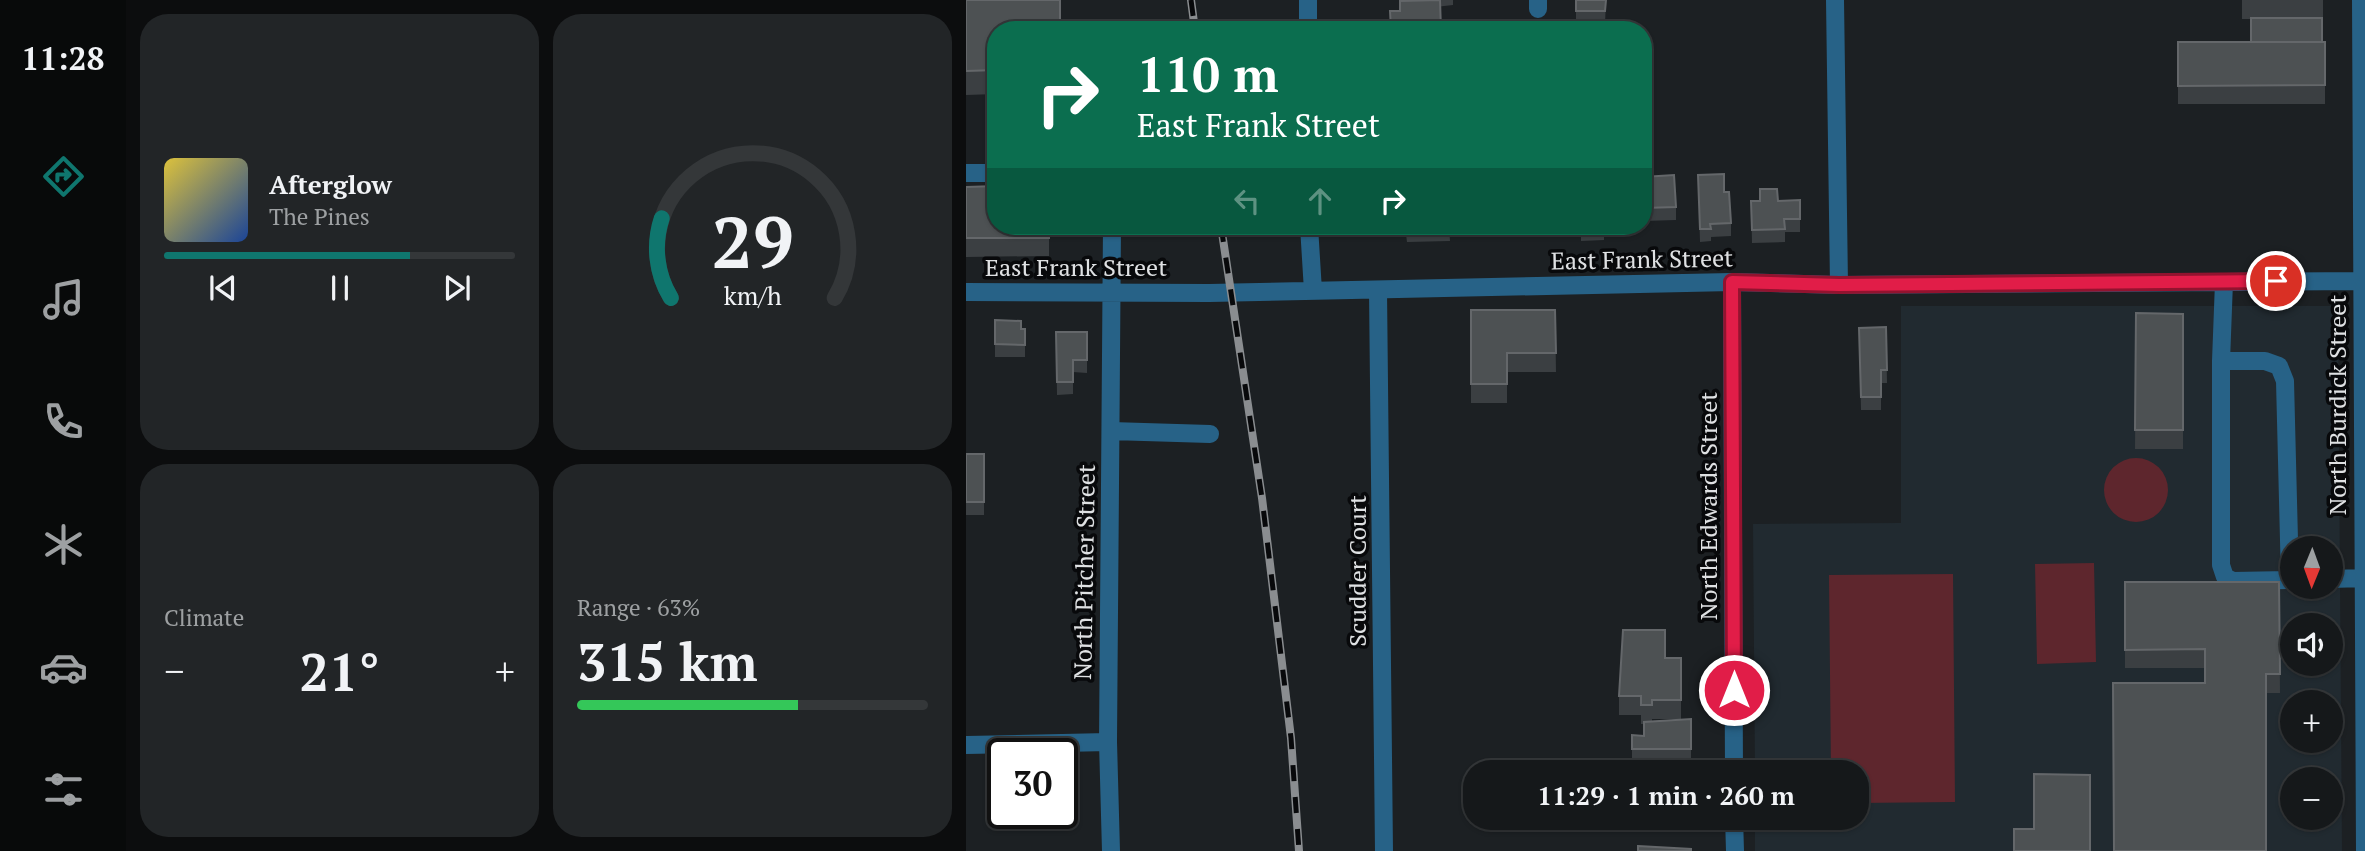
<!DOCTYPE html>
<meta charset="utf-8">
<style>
body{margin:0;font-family:"PT Serif",serif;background:#222527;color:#f1f3f6;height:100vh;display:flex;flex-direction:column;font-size:26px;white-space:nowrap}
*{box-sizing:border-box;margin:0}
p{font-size:23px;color:#9da0a2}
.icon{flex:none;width:38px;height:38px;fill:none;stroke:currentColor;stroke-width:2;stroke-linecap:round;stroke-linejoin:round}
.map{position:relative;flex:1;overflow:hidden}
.details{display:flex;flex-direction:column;gap:14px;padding:14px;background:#0c0d0e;width:840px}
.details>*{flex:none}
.hud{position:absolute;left:21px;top:21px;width:665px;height:214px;border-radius:28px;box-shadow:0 2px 5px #0004,0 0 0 2px #343739;background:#0b6e4f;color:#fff;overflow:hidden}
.needle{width:46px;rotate:181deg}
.controls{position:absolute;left:1314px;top:536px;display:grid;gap:14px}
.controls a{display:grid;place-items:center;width:63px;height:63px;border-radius:50%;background:#15181a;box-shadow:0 2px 5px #0004,0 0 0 2px #343739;font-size:35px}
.speed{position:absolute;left:21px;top:738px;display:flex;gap:14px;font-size:35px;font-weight:700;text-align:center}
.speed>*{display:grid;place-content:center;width:91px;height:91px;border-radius:50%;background:#15181a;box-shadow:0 2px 5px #0004,0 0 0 2px #343739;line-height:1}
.speed .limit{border:4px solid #111;border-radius:10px;background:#fff;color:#111}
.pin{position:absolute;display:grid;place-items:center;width:60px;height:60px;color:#fff;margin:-30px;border:4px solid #fff;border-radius:50%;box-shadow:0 2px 7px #0007}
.me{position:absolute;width:77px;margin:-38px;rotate:0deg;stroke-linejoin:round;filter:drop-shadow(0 0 5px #0008)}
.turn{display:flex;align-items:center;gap:24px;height:147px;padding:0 35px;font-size:32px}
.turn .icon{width:91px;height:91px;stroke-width:2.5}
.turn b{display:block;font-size:49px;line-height:60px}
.lanes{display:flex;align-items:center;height:66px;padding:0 35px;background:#0003;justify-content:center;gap:35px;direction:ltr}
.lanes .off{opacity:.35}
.big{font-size:52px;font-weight:700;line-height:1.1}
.details .tile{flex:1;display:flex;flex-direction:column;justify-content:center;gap:10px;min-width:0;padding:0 24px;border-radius:28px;background:#222527}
.details .dial{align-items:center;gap:0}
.dial svg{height:182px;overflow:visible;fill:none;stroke:#343739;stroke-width:7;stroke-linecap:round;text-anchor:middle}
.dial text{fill:#f1f3f6;stroke:none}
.song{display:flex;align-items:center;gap:21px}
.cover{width:84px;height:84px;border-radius:10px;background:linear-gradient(135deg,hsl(50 70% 55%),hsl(220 70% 35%))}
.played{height:7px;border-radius:4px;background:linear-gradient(90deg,#0f766e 70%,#343739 70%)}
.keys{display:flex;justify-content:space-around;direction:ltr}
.heat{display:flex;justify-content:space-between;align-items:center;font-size:38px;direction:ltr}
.charge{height:10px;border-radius:5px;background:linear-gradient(90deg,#34c759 63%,#343739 0)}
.details .tiles{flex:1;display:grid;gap:14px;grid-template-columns:repeat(2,1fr)}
.trip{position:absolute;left:497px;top:760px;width:406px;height:70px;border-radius:28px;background:#15181a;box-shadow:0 2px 5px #0004,0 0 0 2px #343739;font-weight:700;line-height:70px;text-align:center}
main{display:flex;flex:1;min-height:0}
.tabs{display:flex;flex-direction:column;width:126px;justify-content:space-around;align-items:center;background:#080a0a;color:#9da0a2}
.tabs .icon{width:49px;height:49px}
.tabs .on{color:#0f766e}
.tabs b{font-size:32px;color:#f1f3f6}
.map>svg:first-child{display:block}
.built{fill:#212a30;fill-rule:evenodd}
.green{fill:#5e262d}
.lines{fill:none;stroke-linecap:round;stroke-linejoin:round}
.minor{stroke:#276287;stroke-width:18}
.rail-casing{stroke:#8a8d90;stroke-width:8}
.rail{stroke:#08090b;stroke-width:5;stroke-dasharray:16;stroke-linecap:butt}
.wall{fill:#3b3f42}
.building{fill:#4d5153;stroke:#64676a;stroke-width:2}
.route-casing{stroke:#92132f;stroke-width:18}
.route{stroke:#e11d48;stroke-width:12}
.labels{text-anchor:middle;stroke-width:7;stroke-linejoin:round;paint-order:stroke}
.street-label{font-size:24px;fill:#dfe1e3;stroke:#08090b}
</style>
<main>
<nav class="tabs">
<b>11:28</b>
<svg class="icon on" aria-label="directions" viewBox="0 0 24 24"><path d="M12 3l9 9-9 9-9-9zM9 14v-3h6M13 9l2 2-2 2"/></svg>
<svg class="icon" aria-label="music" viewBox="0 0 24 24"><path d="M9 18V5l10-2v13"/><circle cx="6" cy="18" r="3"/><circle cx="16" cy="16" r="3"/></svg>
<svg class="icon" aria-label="phone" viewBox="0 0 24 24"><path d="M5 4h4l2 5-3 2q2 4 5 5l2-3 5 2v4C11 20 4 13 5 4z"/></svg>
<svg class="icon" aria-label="climate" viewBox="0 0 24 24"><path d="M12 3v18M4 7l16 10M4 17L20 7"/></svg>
<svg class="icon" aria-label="car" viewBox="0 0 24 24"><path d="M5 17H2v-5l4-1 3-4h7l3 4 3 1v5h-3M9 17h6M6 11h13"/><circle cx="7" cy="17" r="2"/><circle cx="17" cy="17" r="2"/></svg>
<svg class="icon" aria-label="filters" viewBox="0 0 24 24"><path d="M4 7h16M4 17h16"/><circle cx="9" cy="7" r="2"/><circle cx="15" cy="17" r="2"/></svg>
</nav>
<section class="details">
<div class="tiles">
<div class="tile">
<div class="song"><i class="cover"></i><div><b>Afterglow</b><p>The Pines</p></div></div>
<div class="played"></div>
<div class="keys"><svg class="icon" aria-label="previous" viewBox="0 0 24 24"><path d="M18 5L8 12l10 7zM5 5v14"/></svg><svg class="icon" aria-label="pause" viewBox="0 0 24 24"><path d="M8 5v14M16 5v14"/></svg><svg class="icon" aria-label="next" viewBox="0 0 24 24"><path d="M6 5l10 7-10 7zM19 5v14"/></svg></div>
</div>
<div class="tile dial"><svg viewBox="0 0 100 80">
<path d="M14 69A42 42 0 1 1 86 69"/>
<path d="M14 69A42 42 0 0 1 10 34" stroke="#0f766e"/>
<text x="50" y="56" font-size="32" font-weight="700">29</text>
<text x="50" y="72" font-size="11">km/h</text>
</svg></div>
<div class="tile"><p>Climate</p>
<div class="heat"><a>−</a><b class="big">21°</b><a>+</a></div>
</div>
<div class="tile"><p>Range · 63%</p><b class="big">315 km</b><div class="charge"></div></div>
</div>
</section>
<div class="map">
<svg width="1399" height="851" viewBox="0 0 1399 851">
<rect width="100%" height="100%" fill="#1c2023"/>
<!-- built -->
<path class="built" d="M935 306H1372L1376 851H789V817H891V772H789L787 524 935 523ZM1326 548H1365V586H1326ZM1326 625H1365V663H1326ZM1326 702H1365V740H1326ZM1326 779H1365V817H1326Z"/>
<!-- green -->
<path class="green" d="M1138 490a32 32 0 1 1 64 0a32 32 0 1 1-64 0Z
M1128 563 1130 662 1071 664 1069 564Z
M987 574 989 802 891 803V772H865L863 575Z"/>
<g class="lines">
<!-- minor -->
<path class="minor" d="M342 0V30
M572 0V9
M869 0 873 285
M1395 0 1399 851
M0 173H30
M343 226 347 291
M766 282 768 772
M1258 282 1255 361V565L1259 577 1267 581 1326 580
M412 290 418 851
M0 292 243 293 766 282 873 285 1399 281
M1255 361H1299L1313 366 1319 381 1324 580
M145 431 244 434
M1365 579 1397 578
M0 745 142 742
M768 817 769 851
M145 851 142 742 146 226"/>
<!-- rail casing -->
<g class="rail-casing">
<path id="rail" d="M225 0 229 30
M255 226 296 498 325 738 333 851"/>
</g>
<!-- rail -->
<use href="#rail" class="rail"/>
</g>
<!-- wall -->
<path class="wall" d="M0 0 30 30V94L0 95Z
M444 0H487V5L434 11Z
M610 0H640L639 24H610Z
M1276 0H1357V17L1288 18 1359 42V104H1212V42H1285V19H1276Z
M732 175 758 192 765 223V236L745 237V241L734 242Z
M677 177 710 207V220L677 221Z
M0 187 83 226V256L0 257Z
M834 200V232H819V242L786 243 785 201Z
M432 226H483L484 241 441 242 440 234H433Z
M559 226H603V231L560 232Z
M615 226H638V240L615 241Z
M505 310H589L590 372H541V403H505Z
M1170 313 1217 314V449H1169Z
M29 320 55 329H59V357H29Z
M920 327 921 383H915V410H895L893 328Z
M90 332H121V373L107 372V394L91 395Z
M0 454H18V515H0Z
M1159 582H1313L1314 693H1300L1239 683V668H1159Z
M699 658H715V719H686V721L725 719V762H666V735L678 736V724H675V715H653V696Z
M669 817H725L724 831 669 830Z"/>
<!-- building -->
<path class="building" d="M0 0H94V30H30V70L0 71Z
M474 0 475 30H425L424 11H434V1Z
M610 0H640L639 11H610Z
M1285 18H1356V42H1285Z
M1212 42H1359V85L1212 86Z
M758 174V192H763L765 223 744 224 745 229H734L732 175Z
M708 175 710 207 677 208V177Z
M30 186V226H83V238H0V187Z
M794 189H811L812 201 834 200V219H818L819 229 786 230 785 201H794Z
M441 226H483L484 228 441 229Z
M615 226H638V227L615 228Z
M505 310H589L590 353H541V384H505Z
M1170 313 1217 314V430H1169Z
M29 320 55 321V329H59V345L29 344Z
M920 327 921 370H915V397H895L893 328Z
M90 332H121V360H107V382H91Z
M0 454H18V502H0Z
M1159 582H1313L1314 674H1300V851H1148L1147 683H1239V649L1159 650Z
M657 630H699V658H715V700H686V705H675V696H653Z
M725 719V749H666V735L678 736V722Z
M1068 774 1124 775V851H1048V829H1068Z
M681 817H724V818Z
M672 846 725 849V851H672Z"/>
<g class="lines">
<!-- route casing -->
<g class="route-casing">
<path id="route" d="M768 690 766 282 873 285 1310 281"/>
</g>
<!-- route -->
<use href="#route" class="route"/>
</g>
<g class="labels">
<!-- street labels -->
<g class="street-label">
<text transform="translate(676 260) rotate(-1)" y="8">East Frank Street</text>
<text x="110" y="276">East Frank Street</text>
<text transform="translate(1372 405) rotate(-90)" y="8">North Burdick Street</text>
<text transform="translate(743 506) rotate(-90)" y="8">North Edwards Street</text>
<text transform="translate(392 571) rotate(-90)" y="8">Scudder Court</text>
<text transform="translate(119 572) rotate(-89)" y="8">North Pitcher Street</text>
</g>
</g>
</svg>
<div class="controls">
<a><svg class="needle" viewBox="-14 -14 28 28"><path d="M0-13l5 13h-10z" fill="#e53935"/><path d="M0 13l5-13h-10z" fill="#9da0a2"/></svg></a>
<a><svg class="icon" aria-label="sound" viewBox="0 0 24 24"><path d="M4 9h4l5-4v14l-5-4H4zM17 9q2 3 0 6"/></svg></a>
<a>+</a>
<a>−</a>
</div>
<div class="speed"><div class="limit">30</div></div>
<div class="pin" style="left:1310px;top:281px;background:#d93025"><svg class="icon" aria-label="arrive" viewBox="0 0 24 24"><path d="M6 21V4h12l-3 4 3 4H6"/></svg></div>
<svg class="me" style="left:768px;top:690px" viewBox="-20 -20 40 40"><circle r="17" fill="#e11d48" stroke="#fff" stroke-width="3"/><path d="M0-11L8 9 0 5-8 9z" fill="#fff"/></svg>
<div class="trip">11:29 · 1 min · 260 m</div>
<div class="hud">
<div class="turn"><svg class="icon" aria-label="right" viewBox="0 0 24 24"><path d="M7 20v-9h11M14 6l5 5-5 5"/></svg><div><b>110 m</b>East Frank Street</div></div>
<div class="lanes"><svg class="icon off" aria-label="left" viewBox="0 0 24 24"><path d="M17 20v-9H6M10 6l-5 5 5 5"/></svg><svg class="icon off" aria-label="ahead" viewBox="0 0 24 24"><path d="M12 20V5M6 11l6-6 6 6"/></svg><svg class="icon" aria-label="right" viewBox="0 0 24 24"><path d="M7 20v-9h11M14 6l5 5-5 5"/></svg></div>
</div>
</div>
</main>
